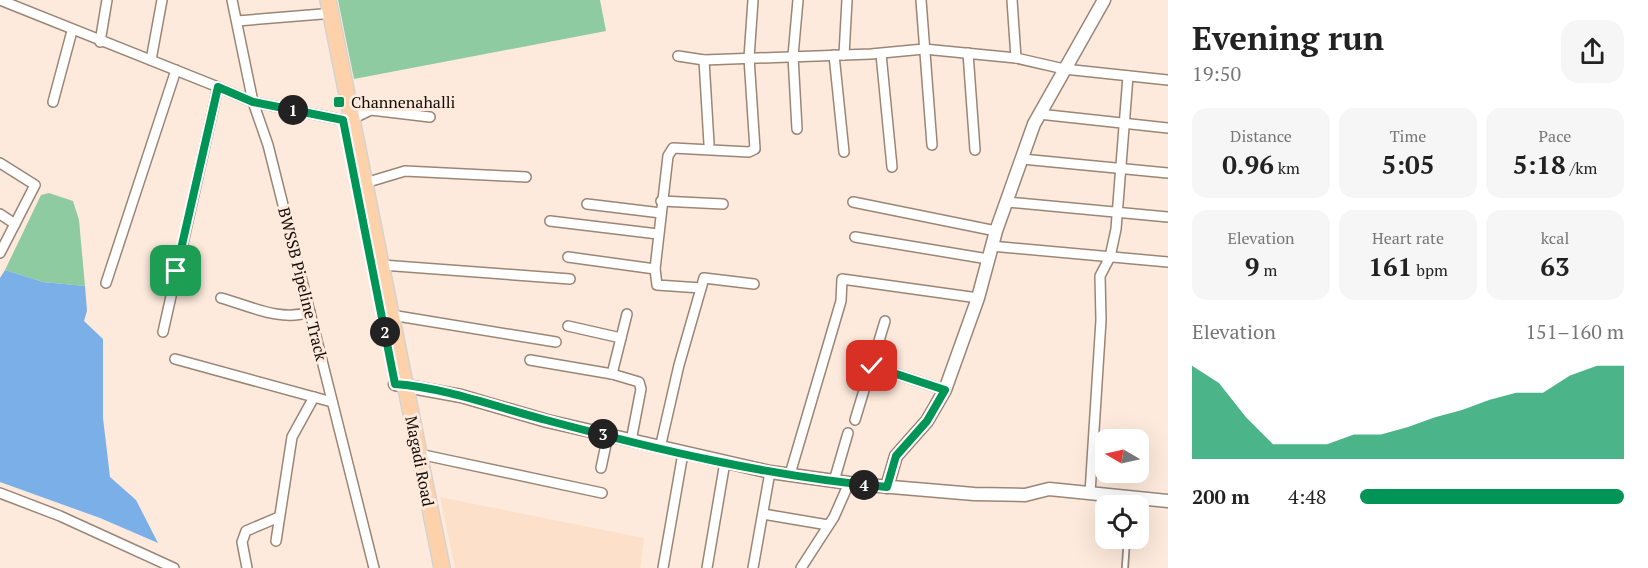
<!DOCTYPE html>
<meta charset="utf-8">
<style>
:root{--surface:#fff;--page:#f6f6f6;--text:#222;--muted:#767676;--accent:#009556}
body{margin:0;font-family:"PT Serif",serif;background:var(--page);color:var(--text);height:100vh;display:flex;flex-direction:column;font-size:22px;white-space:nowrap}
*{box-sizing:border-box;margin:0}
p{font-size:20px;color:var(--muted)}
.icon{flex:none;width:33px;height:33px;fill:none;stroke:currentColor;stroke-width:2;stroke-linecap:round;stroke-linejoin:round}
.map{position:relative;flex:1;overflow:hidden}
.panel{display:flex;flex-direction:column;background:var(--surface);width:480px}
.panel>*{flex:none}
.needle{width:39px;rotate:279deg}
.buttons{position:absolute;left:1095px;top:429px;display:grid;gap:12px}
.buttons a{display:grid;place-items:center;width:54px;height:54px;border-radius:12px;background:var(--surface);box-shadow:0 6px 24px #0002;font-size:30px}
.pin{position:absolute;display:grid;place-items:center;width:51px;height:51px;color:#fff;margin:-26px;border-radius:12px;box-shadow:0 3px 9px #0006}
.km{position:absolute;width:30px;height:30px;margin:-15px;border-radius:50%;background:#222;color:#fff;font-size:16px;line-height:30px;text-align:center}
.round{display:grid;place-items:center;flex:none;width:63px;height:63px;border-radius:18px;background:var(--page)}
.head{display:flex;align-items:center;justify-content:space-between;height:102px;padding:0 24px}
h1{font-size:33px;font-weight:700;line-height:45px}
.figures{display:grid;grid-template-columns:repeat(3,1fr);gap:9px;height:102px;padding:6px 24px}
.figures div{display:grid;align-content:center;border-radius:15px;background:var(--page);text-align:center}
.figures b{font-size:26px;font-weight:700}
.figures small{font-size:16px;font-weight:400}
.figures p{font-size:16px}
.chart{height:168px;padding:12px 24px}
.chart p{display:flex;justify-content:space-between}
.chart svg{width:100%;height:108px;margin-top:6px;fill:var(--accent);opacity:.7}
ul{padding:0 24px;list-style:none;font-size:20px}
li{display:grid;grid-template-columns:96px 72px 1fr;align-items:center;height:45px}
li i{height:15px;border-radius:8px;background:var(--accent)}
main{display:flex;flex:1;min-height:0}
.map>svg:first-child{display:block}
.built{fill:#fde0c9}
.green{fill:#8ecba1}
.water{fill:#7bafe8}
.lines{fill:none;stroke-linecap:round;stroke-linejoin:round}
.service-casing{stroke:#9a8676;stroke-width:8}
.minor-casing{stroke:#9a8676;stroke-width:12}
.tertiary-casing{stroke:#9a8676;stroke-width:15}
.primary-casing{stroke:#d4d3d2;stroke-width:18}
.service{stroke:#fff;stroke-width:4.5}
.minor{stroke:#fff;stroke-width:9}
.tertiary{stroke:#fff;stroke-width:12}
.primary{stroke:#fdd1aa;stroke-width:15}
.route-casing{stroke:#fff;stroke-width:12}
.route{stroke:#009556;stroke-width:8}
.poi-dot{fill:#009556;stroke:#fdeadc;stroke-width:2}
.labels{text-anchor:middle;stroke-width:6;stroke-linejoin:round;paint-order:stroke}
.poi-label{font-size:16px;fill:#110a05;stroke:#fdeadc;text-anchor:start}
.street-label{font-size:16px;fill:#110a05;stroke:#fdeadc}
</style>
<main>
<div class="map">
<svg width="1168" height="568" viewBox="0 0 1168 568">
<rect width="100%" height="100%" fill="#fdeadc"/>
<!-- built -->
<path class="built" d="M 440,497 L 644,538 L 640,568 L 455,568 Z"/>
<!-- green -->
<g class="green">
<path d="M 338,0 L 600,0 L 606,31 L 354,79 Z"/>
<path d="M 49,193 L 73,201 L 79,220 L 85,286 L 43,282 L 5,270 L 41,195 Z"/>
</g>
<!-- water -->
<path class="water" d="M 5,270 L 43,282 L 85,286 L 87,311 L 84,321 L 103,339 L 103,418 L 110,477 L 136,500 L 158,543 L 100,518 L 0,482 L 0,278 Z"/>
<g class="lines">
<defs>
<path id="service" d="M 1125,568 L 1127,538"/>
<g id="minor">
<path d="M 0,0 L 218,87 L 163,332"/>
<path d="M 232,0 L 253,102 L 268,145 L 374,568"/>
<path d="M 921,0 L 932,145"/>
<path d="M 1012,0 L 1016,58"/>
<path d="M 237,21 L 322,14"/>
<path d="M 100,42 L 107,0"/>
<path d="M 968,53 L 975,150"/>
<path d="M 881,54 L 892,167"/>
<path d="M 834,55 L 844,152"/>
<path d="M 844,55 L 847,0"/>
<path d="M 678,56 L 704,60 L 871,54 L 924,49 L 1016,58 L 1064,69 L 1168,80"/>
<path d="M 151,60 L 162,0"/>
<path d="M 704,60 L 709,144"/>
<path d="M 218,87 L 253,102 L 343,120 L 352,119 L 371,110 L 430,117"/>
<path d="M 53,102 L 72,31"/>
<path d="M 1039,114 L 1168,128"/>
<path d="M 797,129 L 793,56 L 798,0"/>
<path d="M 1022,159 L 1168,173"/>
<path d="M 0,163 L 35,185 L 0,253"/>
<path d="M 365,183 L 405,171 L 526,177"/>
<path d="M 661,201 L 723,204"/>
<path d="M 853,202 L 996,231"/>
<path d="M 1007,202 L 1168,217"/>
<path d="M 587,204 L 661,213"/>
<path d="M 0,214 L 15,224"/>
<path d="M 550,221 L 658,234"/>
<path d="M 855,237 L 988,259"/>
<path d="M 991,246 L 1168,262"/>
<path d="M 568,257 L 655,269"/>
<path d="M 382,265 L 570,279"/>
<path d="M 106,283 L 176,70"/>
<path d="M 701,288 L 657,285 L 655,269 L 668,156 L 673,148 L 749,152 L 755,149 L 749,58 L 753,0"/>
<path d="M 221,298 C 250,306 280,322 310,312"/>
<path d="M 627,314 L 612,374 L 639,382 L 641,389 L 631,441"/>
<path d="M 391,315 L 556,342"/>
<path d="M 568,326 L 621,338"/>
<path d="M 175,359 L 332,402"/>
<path d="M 530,360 L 612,374"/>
<path d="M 872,366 L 945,390"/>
<path d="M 855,420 L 885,321"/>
<path d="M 660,448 L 679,365 L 704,278 L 754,284"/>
<path d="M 419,454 L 602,493"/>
<path d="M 601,468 L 608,435"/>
<path d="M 790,474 L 841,301 L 842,279 L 978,298"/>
<path d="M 834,481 L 848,433"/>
<path d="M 0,493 L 60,516 L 174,568"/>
<path d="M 1090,493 L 1101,320 L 1100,276 L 1110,257 L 1116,229 L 1128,76"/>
<path d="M 763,514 L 828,525"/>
<path d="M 276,541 L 292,437 L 314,397"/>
<path d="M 247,568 L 242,542 L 246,531 L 279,517"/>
<path d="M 663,568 L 683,453"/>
<path d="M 707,568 L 725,462"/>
<path d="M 753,568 L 770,472"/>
<path d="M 801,568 L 834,517 L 849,483"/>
</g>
<g id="tertiary">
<path d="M 395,384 L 461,396 L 547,421 L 770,472 L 856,484 L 974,494 L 1025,495 L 1049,489 L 1168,501"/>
<path d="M 887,487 L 896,456 L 927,421 L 945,390 L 978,298 L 996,231 L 1034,124 L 1104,0"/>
</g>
<path id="primary" d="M 328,0 L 442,568"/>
</defs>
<!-- service casing -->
<use href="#service" class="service-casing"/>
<!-- minor casing -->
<use href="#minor" class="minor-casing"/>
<!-- tertiary casing -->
<use href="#tertiary" class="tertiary-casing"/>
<!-- primary casing -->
<use href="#primary" class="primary-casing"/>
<!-- service -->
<use href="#service" class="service"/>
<!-- minor -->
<use href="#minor" class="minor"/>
<!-- tertiary -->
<use href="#tertiary" class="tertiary"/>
<!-- primary -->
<use href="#primary" class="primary"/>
</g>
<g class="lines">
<defs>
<path id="route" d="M 176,271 L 218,87 L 253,102 L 343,120 L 395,384 C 447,388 496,407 546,420 C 658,450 772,477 887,487 L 896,456 L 927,421 L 945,390 L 872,366"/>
</defs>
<!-- route casing -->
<use href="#route" class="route-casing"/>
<!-- route -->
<use href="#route" class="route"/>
</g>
<!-- markers -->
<rect class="poi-dot" x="333" y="96" width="12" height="12" rx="3"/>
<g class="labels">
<!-- poi labels -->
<g class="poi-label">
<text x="351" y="108">Channenahalli</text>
</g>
<!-- street labels -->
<g class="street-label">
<text transform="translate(303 284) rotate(76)" y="6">BWSSB Pipeline Track</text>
<text transform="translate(420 461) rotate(79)" y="6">Magadi Road</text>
</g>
</g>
</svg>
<div class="buttons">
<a><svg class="needle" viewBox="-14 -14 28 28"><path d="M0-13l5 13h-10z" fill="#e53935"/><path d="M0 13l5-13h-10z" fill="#767676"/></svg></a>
<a><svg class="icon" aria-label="locate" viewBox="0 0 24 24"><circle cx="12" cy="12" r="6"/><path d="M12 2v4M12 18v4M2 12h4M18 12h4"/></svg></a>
</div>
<div class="pin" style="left:176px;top:271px;background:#1e9e55"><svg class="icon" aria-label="arrive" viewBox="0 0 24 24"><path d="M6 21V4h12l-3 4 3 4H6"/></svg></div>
<div class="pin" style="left:872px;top:366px;background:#d93025"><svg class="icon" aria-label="check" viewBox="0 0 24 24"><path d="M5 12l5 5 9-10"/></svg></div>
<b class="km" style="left:293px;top:110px">1</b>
<b class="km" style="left:385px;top:332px">2</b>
<b class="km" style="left:603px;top:434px">3</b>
<b class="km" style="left:864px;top:485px">4</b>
</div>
<section class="panel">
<div class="head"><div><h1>Evening run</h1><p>19:50</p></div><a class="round"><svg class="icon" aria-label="share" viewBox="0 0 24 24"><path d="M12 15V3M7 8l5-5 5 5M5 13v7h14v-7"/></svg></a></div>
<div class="figures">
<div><p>Distance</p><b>0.96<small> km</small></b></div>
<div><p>Time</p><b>5:05</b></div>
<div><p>Pace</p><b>5:18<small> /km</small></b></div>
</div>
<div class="figures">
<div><p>Elevation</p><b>9<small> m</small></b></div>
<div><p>Heart rate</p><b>161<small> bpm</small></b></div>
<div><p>kcal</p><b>63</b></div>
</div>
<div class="chart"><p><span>Elevation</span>151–160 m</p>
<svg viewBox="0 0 160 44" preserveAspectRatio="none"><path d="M0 44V6L10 13L20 27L30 38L40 38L50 38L60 34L70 34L80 31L90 27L100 24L110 20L120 17L130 17L140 10L150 6L160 6V44z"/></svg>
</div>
<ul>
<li><b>200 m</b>4:48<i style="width:100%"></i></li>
</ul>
</section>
</main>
